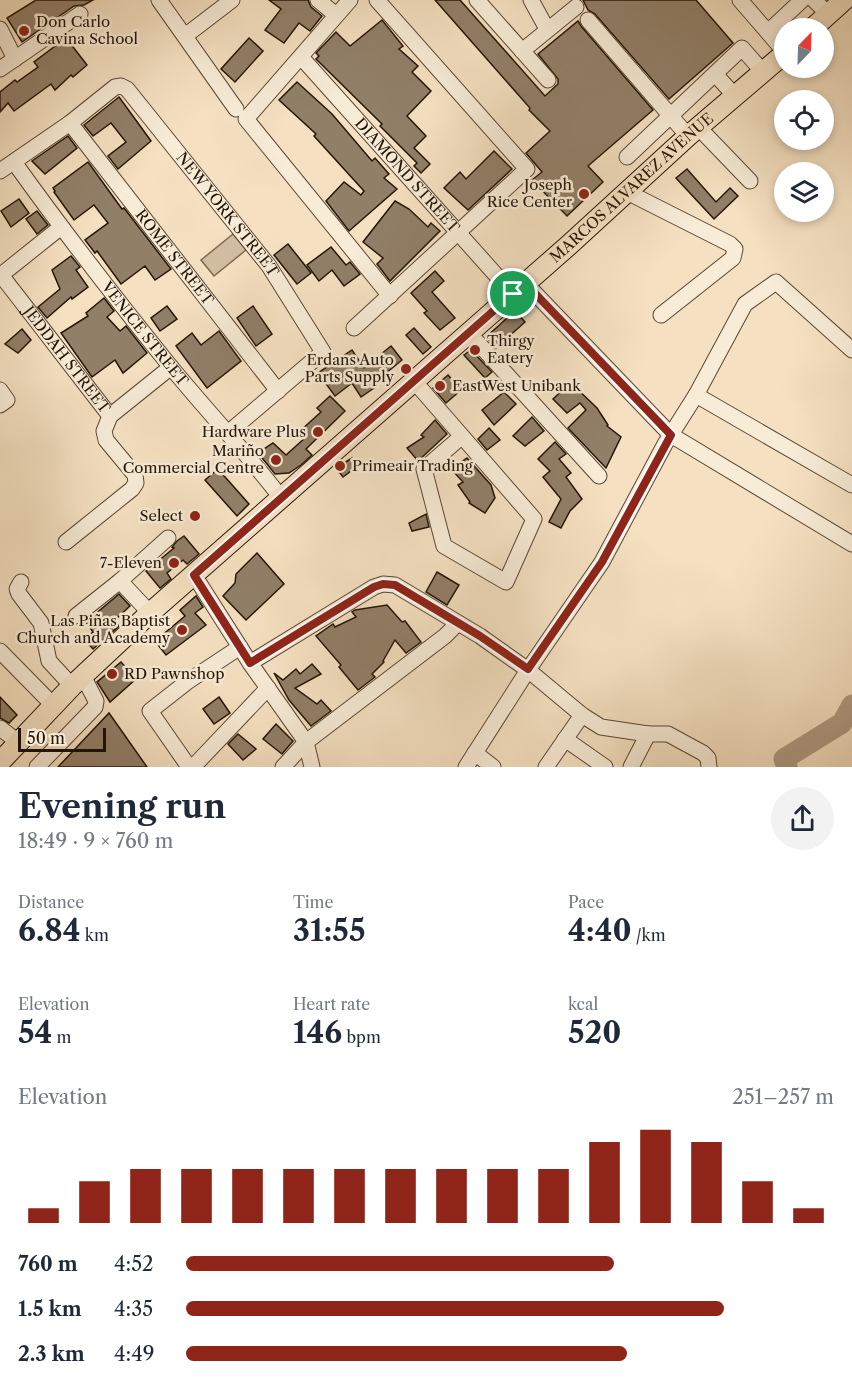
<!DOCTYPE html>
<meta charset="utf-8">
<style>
:root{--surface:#fff;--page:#f2f2f3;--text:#1f2937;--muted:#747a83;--accent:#8f2418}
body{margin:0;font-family:"Libre Caslon Text",serif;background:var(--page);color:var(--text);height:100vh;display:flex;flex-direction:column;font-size:22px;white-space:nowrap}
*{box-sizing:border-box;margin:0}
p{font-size:20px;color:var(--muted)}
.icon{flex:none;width:33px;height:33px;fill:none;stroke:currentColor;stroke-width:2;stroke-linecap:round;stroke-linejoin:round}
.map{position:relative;height:767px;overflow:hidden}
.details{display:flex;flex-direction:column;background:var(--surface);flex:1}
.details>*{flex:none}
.needle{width:39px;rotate:23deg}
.buttons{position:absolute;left:774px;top:18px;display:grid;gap:12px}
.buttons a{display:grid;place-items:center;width:60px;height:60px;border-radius:50%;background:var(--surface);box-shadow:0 3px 9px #0003;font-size:30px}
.scale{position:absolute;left:18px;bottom:15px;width:88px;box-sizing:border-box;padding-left:6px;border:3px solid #251506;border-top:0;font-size:16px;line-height:21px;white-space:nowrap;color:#251506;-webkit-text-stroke:4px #f8ecd7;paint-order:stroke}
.pin{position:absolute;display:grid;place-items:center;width:51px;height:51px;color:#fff;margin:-26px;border:3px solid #fff;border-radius:50%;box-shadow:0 2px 6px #0007}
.round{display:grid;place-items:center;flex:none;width:63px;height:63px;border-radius:32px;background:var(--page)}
.summary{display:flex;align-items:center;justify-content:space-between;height:102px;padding:0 18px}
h1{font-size:33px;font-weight:700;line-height:45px}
.stats{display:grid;grid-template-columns:repeat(3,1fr);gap:9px;height:102px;padding:6px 18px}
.stats div{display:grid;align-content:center}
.stats b{font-size:30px;font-weight:700}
.stats small{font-size:16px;font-weight:400}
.stats p{font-size:16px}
.chart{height:168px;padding:12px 18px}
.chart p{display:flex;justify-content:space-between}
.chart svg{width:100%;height:108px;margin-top:6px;stroke:var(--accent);stroke-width:6}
ul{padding:0 18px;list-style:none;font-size:20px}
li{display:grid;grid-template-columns:96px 72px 1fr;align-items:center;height:45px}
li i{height:15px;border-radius:8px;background:var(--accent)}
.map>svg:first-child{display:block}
.green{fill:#d2bea2;stroke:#7c6a54;stroke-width:1.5}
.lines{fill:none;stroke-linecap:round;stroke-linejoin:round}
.river{stroke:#ae9c82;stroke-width:21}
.building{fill:#917f68;stroke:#251506;stroke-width:1.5}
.minor-casing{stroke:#594835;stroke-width:17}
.major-casing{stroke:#251506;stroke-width:22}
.minor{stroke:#f8ecd7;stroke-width:15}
.major{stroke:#f5e1c2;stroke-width:20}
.route-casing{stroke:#fff;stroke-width:12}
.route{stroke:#8f2418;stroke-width:8}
.poi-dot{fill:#8f2418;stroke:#f8ecd7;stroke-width:2}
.labels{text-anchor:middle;stroke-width:5;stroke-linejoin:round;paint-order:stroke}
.poi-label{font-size:15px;fill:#251506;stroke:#f8ecd7;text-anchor:end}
.street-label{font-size:15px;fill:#251506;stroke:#f8ecd7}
</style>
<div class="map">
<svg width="852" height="767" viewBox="0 0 852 767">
<rect width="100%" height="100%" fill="#f5e1c2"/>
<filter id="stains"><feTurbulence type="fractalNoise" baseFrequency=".00333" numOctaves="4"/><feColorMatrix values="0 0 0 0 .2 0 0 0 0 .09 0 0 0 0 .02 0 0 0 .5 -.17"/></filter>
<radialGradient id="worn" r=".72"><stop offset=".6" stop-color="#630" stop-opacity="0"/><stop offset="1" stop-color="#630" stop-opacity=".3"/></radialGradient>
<!-- green -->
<path class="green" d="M 233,234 L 246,250 L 214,276 L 201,260 Z"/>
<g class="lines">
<!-- river -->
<path class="river" d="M 787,767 L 784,759 L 842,723 L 852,705"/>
</g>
<!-- building -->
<g class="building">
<path d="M 36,0 L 93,0 L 84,5 L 74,6 L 22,42 L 7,18 Z"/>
<path d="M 269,0 L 308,0 L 311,7 L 322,16 L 310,31 L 299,23 L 284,43 L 265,30 L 281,9 Z"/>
<path d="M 435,0 L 460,0 L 545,96 L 558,84 L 558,79 L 538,54 L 578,21 L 581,26 L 653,110 L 588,166 L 603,182 L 567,216 L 532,180 L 542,172 L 526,153 L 550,131 L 529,110 L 530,108 Z"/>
<path d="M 583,0 L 696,0 L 733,43 L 669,99 L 595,14 L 588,10 Z"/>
<path d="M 382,20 L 403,46 L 399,49 L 418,66 L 412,72 L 431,91 L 407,116 L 426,136 L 414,148 L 430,164 L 421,173 L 414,166 L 417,163 L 380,126 L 382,124 L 316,59 L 319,56 L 316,53 L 336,32 L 350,46 Z"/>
<path d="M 66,38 L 87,65 L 73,77 L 71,75 L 55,90 L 51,84 L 14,111 L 8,103 L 0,112 L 0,92 L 15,80 L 17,82 L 38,67 L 34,62 Z"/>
<path d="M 249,38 L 263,51 L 235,82 L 221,69 Z"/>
<path d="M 297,82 L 332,114 L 372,161 L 375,158 L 389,174 L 384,178 L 397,189 L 349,231 L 326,201 L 344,182 L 361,195 L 364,191 L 314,136 L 316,134 L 279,100 Z"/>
<path d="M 119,97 L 151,141 L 118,169 L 108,156 L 126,142 L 111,123 L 93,136 L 84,125 Z"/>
<path d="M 68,136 L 77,148 L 45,174 L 32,161 Z"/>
<path d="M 494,151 L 512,169 L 468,210 L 444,188 L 460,172 L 466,179 Z"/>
<path d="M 88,162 L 122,209 L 124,208 L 171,269 L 155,280 L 145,266 L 121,284 L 97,251 L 95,253 L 85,240 L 108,223 L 94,205 L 74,220 L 54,192 L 55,191 L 53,188 Z"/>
<path d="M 687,169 L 716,202 L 730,188 L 738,196 L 714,219 L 676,178 Z"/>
<path d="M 19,199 L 29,213 L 11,227 L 1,211 Z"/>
<path d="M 395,201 L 409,209 L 428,227 L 431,223 L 440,231 L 390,281 L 377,264 L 383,258 L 363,242 Z"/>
<path d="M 37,211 L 48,225 L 37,234 L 26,219 Z"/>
<path d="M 288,244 L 311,273 L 297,284 L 274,255 Z"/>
<path d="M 331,247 L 346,265 L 350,262 L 360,274 L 344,286 L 332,270 L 319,281 L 307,265 Z"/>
<path d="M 71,256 L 80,267 L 76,270 L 88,287 L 72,299 L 71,297 L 47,318 L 38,307 L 60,289 L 52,270 Z"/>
<path d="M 435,271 L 444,281 L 432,292 L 455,318 L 440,330 L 424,313 L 427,311 L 411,293 Z"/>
<path d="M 104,298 L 114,311 L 107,317 L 120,331 L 126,326 L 147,353 L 123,373 L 115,360 L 92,377 L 61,333 L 88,316 L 86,313 Z"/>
<path d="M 167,306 L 177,319 L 160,331 L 151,318 Z"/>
<path d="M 253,306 L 272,334 L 256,346 L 237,318 Z"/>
<path d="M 515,311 L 525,322 L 496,348 L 486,337 Z"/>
<path d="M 414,328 L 431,347 L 423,354 L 406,335 Z"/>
<path d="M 22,329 L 31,340 L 18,353 L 5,344 Z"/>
<path d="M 219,331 L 241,361 L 207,388 L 176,346 L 192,333 L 201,345 Z"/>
<path d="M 391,346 L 402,360 L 374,383 L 377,386 L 361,397 L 352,383 L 335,396 L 318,373 L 352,350 L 364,368 Z"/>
<path d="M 471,350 L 492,372 L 485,378 L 464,355 Z"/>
<path d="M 448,375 L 461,390 L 446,403 L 433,388 Z"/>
<path d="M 569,384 L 571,387 L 573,385 L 597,408 L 608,425 L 607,426 L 621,437 L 606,468 L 568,428 L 586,410 L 580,403 L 567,413 L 553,399 Z"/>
<path d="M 504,392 L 516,404 L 494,425 L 482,410 Z"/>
<path d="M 330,396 L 345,411 L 306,449 L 312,455 L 301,465 L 289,473 L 275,474 L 258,453 L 273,443 L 286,455 L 306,437 L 300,431 L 321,412 L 317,408 Z"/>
<path d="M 532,417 L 544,431 L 525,446 L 513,436 Z"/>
<path d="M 435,420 L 447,434 L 418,461 L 407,448 L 424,437 L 421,435 Z"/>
<path d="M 489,428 L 500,440 L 487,450 L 478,439 Z"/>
<path d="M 555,442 L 566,454 L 559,459 L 571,473 L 566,477 L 582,499 L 570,511 L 561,528 L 549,522 L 561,499 L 543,477 L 550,471 L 538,459 Z"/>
<path d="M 352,458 L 355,468 L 343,477 L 336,468 Z"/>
<path d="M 467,458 L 491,485 L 495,498 L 485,513 L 469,503 L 470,502 L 458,485 L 463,482 L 451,469 Z"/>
<path d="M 218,469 L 249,504 L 237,516 L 205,480 Z"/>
<path d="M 426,514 L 429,527 L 412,531 L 409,523 Z"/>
<path d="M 184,536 L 199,554 L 187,564 L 183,560 L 167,573 L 171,579 L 160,588 L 146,571 L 174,548 L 172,547 L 177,541 Z"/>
<path d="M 257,553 L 284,584 L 246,620 L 223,596 L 235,583 L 236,574 Z"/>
<path d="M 437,572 L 459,585 L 447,605 L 426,592 Z"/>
<path d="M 119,594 L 130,606 L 114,621 L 119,626 L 93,649 L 84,639 L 93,632 L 86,622 Z"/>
<path d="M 196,596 L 203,607 L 195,613 L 206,625 L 166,655 L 155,641 L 185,616 L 180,610 Z"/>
<path d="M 387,605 L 402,622 L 405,621 L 421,642 L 406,653 L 395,640 L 383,661 L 384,662 L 372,674 L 375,677 L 358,690 L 339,667 L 341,665 L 316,636 L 333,624 L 335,627 L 356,617 L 352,612 L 355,610 Z"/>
<path d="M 121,662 L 136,679 L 110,702 L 97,682 Z"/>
<path d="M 312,664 L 321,674 L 295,688 L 317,704 L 321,700 L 331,711 L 311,726 L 289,700 L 274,673 L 283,680 L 296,669 L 300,674 Z"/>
<path d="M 0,697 L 17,715 L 9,723 L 0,718 Z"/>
<path d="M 219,697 L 230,713 L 214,724 L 203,709 Z"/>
<path d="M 109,713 L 147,767 L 58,767 Z"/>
<path d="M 276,724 L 293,741 L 282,754 L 263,739 Z"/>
<path d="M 238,734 L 256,749 L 243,760 L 228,744 Z"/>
</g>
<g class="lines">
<defs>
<g id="minor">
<path d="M 159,0 L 236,109"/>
<path d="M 318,0 L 336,15"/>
<path d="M 350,0 L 246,119 L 390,296"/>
<path d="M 477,0 L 548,80"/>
<path d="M 531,0 L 547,29"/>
<path d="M 740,0 L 784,51"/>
<path d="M 814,0 L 828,14"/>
<path d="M 588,20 L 688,136"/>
<path d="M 0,29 L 15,59"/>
<path d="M 768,32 L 802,0"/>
<path d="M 185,36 L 232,0"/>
<path d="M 522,51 L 576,7"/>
<path id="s1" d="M 301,57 L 513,294"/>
<path d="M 0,69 L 80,14"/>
<path d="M 715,74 L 735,96"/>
<path id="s2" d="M 70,123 L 278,391"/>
<path d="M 698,127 L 750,181"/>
<path d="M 627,157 L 742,48 L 763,72"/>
<path id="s3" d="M 14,162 C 64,232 116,299 170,366 C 207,411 247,453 282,499"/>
<path id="s4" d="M 0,171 L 70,123 L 115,87 L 121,86 L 127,89 L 269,266 L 323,352 L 228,433"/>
<path d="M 627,192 L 730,244 L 735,249 L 733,258 L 661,315"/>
<path id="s5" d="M 61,227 L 1,275 L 110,416 L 171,367"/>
<path d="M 525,283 L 671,435 L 852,544"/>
<path d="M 354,328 L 527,169 L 377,0"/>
<path d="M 469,333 L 599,476"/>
<path d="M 414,381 L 534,519 L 506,582 L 444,546 L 424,469 L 461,437"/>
<path d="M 0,390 L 7,400 L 0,405"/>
<path d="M 696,395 L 852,485"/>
<path d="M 66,542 L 132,489 L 136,483 L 135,475 L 106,440 L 104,431 L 110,416"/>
<path d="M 194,575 L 250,663 L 306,742 L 312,767"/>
<path d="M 120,581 L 150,613"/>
<path d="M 21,582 L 17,589 L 19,594 L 41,623 L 49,661 L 72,686"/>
<path d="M 76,616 L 120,581 L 168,538"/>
<path d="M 0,651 L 53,705"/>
<path d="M 250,663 L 374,587 L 383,584 L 395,585 L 480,636 L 528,670 L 582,715 L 601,727 L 648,734 L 668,734 L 703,753 L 708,758 L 709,767"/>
<path d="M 0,728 L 18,742"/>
<path d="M 565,739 L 605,767"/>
<path d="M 475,753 L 493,767"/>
<path d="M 37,767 L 95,707 L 96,701 L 83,676"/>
<path d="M 189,767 L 150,711 L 187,682 L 240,647"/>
<path d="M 193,767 L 268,688"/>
<path d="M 283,767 L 306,742 L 445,636 L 458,623"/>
<path d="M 466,767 L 528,670 L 602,562 L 665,444 L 696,395 L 745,304 L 776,282 L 852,350"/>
<path d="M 546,767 L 582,715"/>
<path d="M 631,767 L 648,734"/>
</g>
<g id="major">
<path d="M 813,28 L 844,0"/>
<path id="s6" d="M 0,762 L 72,686 L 150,613 L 569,245 L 688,136 L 784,54"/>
</g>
</defs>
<!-- minor casing -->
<use href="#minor" class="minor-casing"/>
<!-- major casing -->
<use href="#major" class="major-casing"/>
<!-- minor -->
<use href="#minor" class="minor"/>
<!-- major -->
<use href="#major" class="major"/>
</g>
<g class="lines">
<defs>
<path id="route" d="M 525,283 L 671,435 L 602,562 L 528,669 L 480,636 L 395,585 L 383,584 L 374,587 L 250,663 L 194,575 Z"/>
</defs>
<!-- route casing -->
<use href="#route" class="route-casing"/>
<!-- route -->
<use href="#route" class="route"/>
</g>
<!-- markers -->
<g class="poi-dot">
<circle cx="24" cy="31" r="6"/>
<circle cx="584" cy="194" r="6"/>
<circle cx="475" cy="350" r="6"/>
<circle cx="406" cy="369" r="6"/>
<circle cx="440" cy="386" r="6"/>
<circle cx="318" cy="432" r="6"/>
<circle cx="276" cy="460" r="6"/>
<circle cx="340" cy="466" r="6"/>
<circle cx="195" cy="516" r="6"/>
<circle cx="174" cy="563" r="6"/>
<circle cx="182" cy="630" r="6"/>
<circle cx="112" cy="674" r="6"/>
</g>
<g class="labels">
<!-- poi labels -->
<g class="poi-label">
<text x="36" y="27" text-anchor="start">Don Carlo<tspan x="36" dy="17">Cavina School</tspan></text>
<text x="572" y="190">Joseph<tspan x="572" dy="17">Rice Center</tspan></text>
<text x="487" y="346" text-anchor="start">Thirgy<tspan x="487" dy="17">Eatery</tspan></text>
<text x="394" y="365">Erdans Auto<tspan x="394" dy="17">Parts Supply</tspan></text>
<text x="452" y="391" text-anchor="start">EastWest Unibank</text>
<text x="306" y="437">Hardware Plus</text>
<text x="264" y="456">Mariño<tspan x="264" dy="17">Commercial Centre</tspan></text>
<text x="352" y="471" text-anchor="start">Primeair Trading</text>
<text x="183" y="521">Select</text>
<text x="162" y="568">7-Eleven</text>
<text x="170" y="626">Las Piñas Baptist<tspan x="170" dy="17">Church and Academy</tspan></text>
<text x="124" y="679" text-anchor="start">RD Pawnshop</text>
</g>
<!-- street labels -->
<g class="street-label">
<text dy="5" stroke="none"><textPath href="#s1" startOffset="159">DIAMOND STREET</textPath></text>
<text dy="5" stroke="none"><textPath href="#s6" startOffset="854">MARCOS ALVAREZ AVENUE</textPath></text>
<text dy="5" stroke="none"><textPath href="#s4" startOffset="316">NEW YORK STREET</textPath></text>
<text dy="5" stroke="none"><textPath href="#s2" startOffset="170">ROME STREET</textPath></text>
<text dy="5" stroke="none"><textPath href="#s3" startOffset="216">VENICE STREET</textPath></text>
<text dy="5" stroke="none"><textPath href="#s5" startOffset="184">JEDDAH STREET</textPath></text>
</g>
</g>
<rect width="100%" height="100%" filter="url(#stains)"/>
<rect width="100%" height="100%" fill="url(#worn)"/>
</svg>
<div class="buttons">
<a><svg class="needle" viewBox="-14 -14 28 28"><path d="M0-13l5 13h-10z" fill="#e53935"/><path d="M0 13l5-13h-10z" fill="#747a83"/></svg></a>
<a><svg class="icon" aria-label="locate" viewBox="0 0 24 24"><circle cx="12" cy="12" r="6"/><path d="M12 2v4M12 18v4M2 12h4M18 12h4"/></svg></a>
<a><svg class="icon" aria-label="layers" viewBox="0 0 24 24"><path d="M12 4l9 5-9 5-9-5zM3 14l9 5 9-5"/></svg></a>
</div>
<div class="scale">50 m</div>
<div class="pin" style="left:513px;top:294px;background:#1e9e55"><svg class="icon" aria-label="arrive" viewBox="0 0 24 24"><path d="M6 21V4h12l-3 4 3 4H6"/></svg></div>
</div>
<section class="details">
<div class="summary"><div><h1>Evening run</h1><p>18:49 · 9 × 760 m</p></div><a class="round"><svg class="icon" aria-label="share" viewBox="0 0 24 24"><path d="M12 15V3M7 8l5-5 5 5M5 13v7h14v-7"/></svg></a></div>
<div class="stats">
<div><p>Distance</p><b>6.84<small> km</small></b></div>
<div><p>Time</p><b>31:55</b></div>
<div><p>Pace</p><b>4:40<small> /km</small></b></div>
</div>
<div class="stats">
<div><p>Elevation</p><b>54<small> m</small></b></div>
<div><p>Heart rate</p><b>146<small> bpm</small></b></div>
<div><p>kcal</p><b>520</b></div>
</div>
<div class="chart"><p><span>Elevation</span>251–257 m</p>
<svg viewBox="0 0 160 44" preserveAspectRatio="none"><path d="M5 44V38M15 44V27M25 44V22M35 44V22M45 44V22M55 44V22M65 44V22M75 44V22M85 44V22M95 44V22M105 44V22M115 44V11M125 44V6M135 44V11M145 44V27M155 44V38"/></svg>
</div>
<ul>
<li><b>760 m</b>4:52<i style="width:66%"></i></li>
<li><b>1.5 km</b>4:35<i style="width:83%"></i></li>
<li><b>2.3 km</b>4:49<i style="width:68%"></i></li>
</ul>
</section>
